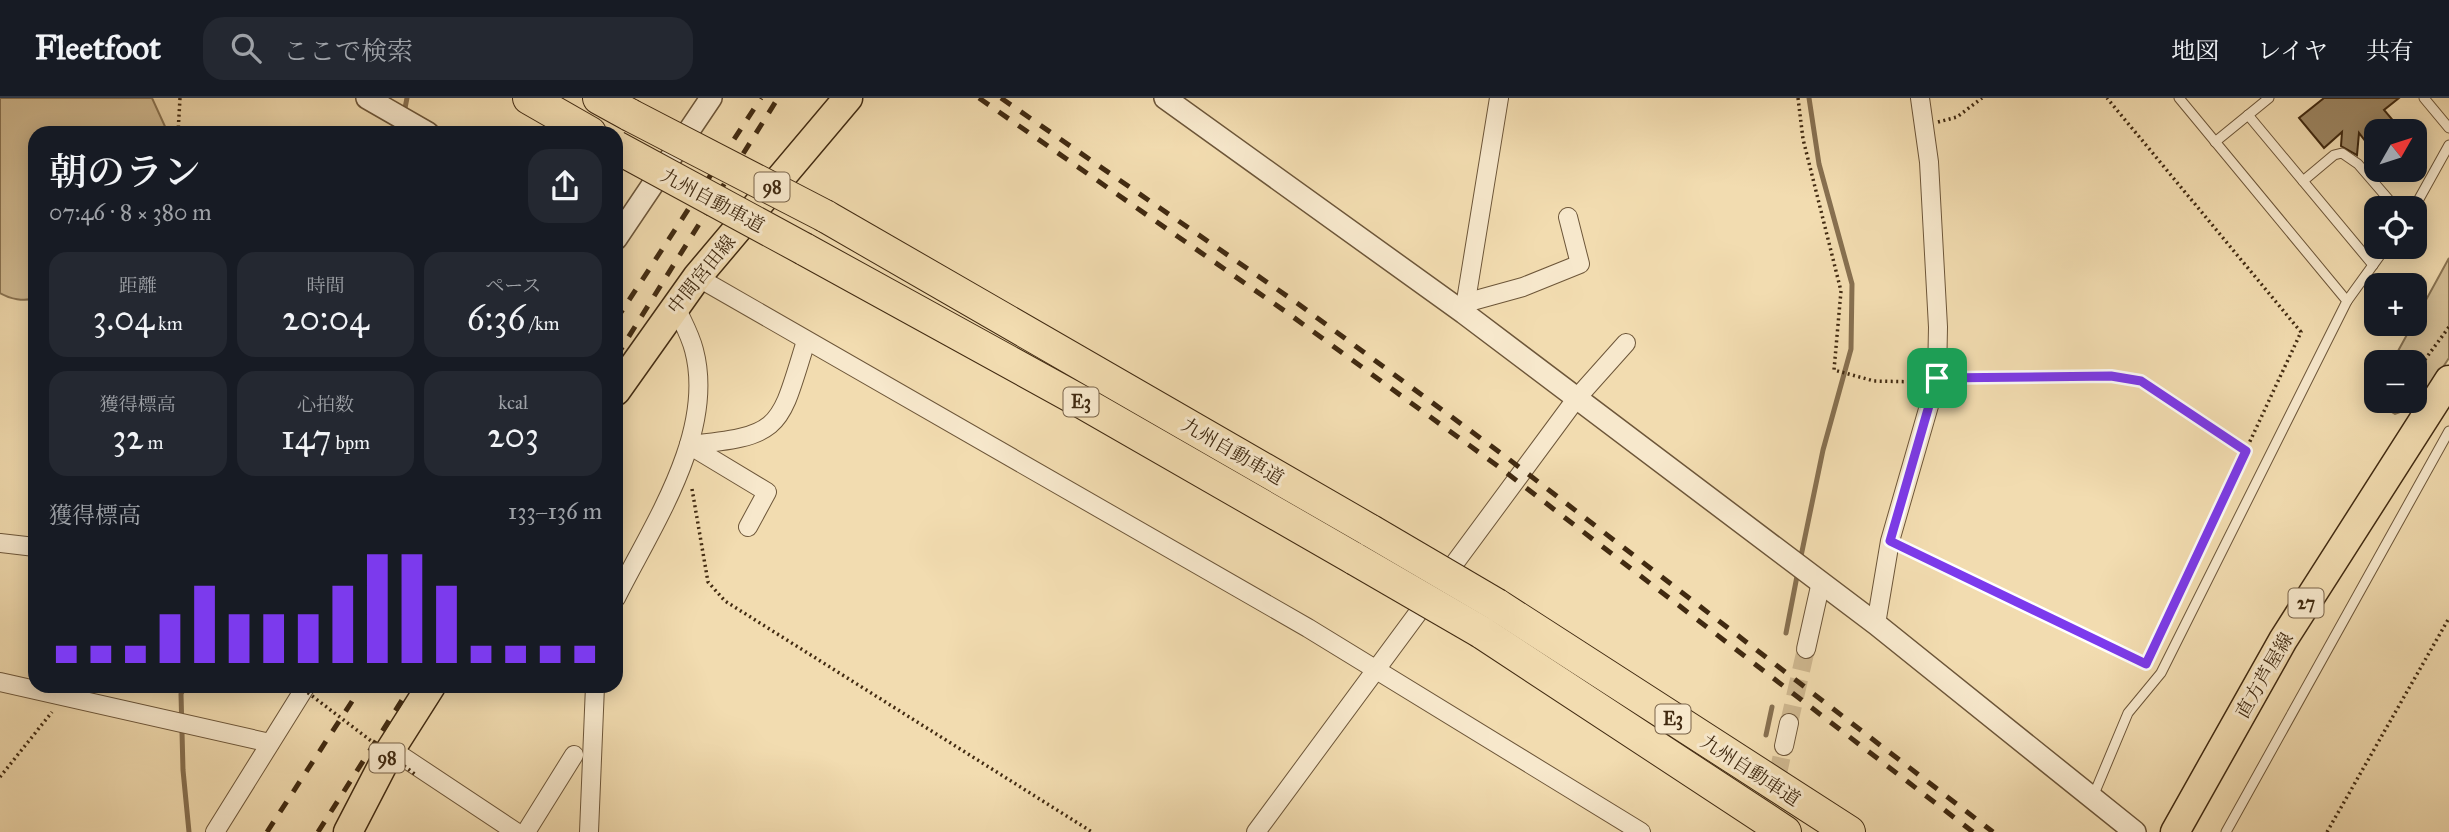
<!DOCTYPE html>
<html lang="ja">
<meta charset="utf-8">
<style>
:root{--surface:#171b24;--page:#242831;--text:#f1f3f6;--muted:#9ea1a6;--line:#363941;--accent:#7c3aed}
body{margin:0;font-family:"IM FELL Great Primer","Noto Serif JP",serif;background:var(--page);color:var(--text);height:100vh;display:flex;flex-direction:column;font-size:26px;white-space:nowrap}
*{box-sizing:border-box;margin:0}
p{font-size:23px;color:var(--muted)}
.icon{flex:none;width:38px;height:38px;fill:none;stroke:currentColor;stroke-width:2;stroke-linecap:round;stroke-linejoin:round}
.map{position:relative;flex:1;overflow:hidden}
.details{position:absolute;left:28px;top:28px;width:595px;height:567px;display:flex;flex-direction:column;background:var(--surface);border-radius:21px;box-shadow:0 4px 18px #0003}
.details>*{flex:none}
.needle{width:46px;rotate:51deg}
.tools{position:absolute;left:2364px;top:21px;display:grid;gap:14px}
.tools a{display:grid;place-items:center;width:63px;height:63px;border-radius:14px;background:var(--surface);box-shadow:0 4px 18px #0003;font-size:35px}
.pin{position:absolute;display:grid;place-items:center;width:60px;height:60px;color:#fff;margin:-30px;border-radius:14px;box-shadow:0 4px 10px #0006}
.round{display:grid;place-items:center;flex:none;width:74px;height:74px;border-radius:21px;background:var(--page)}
.summary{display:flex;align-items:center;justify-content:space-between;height:119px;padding:0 21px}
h1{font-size:38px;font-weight:600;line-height:52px}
.stats{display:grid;grid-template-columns:repeat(3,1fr);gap:10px;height:119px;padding:7px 21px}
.stats div{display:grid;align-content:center;border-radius:18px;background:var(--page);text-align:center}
.stats b{font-size:35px;font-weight:600}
.stats small{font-size:19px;font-weight:400}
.stats p{font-size:19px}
.chart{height:196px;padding:14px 21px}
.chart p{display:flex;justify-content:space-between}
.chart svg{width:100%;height:126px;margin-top:7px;stroke:var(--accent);stroke-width:6}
header{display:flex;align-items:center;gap:42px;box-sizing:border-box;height:98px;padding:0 35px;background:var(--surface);border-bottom:2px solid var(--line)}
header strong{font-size:33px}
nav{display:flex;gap:38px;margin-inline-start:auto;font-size:24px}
.search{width:490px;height:63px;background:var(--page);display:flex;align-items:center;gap:18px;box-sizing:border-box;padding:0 24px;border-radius:21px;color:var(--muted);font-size:26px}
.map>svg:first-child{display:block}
.green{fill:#d4be95;stroke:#8a7453;stroke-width:2}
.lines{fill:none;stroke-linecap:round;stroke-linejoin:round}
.stream{stroke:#877050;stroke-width:5}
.building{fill:#9d8764;stroke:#412a11;stroke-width:2}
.minor-tunnel{stroke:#cfb890;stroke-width:18;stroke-dasharray:18 9;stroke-linecap:butt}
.service-casing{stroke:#6d5639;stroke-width:11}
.minor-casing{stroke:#6d5639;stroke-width:20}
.tertiary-casing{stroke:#6d5639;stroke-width:24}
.primary-casing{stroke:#412a11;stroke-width:31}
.motorway-casing{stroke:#412a11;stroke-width:34}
.path{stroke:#412a11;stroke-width:3.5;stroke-dasharray:2 3.5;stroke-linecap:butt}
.service{stroke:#f7e8cc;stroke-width:9}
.minor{stroke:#f7e8cc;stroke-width:18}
.tertiary{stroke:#f7e8cc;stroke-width:21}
.primary{stroke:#f2dcb0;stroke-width:28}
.motorway{stroke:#f2dcb0;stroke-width:32}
.rail{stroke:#412a11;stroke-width:5;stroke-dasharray:12 12;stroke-linecap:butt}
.motorway-bridge-casing{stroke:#412a11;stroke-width:34;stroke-linecap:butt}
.path-bridge{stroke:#412a11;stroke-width:3.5;stroke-dasharray:2 3.5;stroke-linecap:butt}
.motorway-bridge{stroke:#f2dcb0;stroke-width:32}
.route-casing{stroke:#fff;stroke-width:14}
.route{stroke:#7c3aed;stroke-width:9}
.labels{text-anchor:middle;stroke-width:6;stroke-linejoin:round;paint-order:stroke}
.shield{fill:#f7e8cc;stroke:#786349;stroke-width:2}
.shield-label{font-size:18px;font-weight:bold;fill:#412a11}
.street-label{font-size:19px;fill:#412a11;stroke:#f7e8cc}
</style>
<header>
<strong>Fleetfoot</strong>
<div class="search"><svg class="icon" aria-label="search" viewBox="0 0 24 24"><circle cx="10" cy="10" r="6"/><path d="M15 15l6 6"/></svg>ここで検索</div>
<nav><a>地図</a><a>レイヤ</a><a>共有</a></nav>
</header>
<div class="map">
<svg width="2449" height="734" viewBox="0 0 2449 734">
<rect width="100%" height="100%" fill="#f2dcb0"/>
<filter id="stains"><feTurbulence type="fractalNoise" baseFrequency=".00286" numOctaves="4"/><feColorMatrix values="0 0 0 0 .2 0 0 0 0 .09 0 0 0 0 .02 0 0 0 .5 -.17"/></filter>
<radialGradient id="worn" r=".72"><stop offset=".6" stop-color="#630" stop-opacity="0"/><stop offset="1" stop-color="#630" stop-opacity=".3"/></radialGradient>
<!-- green -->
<g class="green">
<path d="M 0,0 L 152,0 L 168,35 L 35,35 L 35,200 C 24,204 10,201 0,195 Z"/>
<path d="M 2449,160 L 2449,260 L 2417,308 L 2395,316 L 2371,302 L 2376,293 L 2376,303 L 2415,303 L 2415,264 L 2392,264 Z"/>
</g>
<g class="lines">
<!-- stream -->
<g class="stream">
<path d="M 404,15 L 407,0"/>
<path d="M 1800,463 L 1823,352 L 1851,251 L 1852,186 L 1819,66 L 1809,0"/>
<path d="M 1786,535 L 1798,473"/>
<path d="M 185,588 L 181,596 L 183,672 L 189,734"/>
<path d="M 1766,637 L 1772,609"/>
</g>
</g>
<!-- building -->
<path class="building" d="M 2324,0 L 2399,0 L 2384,12 L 2402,33 L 2376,33 L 2376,57 L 2359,35 L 2357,57 L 2341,48 L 2342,34 L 2324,50 L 2299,20 Z"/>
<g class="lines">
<!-- minor-tunnel -->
<g class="minor-tunnel">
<path d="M 1789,625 L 1806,551"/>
<path d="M 1766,730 L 1784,648"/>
</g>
<defs>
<g id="service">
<path d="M 2424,0 L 2449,30"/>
<path d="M 2248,17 L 2373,167"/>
<path d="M 2215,44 L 2269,0"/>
<path d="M 2303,83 L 2334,57 L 2342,55 L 2358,66 L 2396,110"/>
<path d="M 2414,110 L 2449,47"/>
<path d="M 2347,203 L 2386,149"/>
<path d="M 2092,701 L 2128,615 L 2161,575 L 2347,203 L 2179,0"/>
<path d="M 2226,734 L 2449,333"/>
</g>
<g id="minor">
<path d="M 697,179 L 1308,530 L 1641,734"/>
<path d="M 1465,205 L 1523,189 L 1580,166 L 1568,119"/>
<path d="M 1464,215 L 1499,0"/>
<path d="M 689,347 C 783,338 779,330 806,243"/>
<path d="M 689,347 L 767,394 L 748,429"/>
<path d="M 0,445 L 35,449"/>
<path d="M 616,500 C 652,428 716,335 694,252 C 690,236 681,221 675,207"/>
<path d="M 1876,526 L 1890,443 L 1937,280 L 1938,229 L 1929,64 L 1920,0"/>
<path d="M 1806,551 L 1821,484"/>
<path d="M 0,584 L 270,645"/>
<path d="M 1784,648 L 1789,625"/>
<path d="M 391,651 L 516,734"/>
<path d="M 215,734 L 306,588"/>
<path d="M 526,734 L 574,657"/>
<path d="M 589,734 L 595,588"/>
<path d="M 1256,734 L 1576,301 L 1626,245"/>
</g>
<g id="tertiary">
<path d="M 367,0 L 428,35"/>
<path d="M 1165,0 L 1464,215 L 1876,526 L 2135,734"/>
<path d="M 616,141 L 711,0"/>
</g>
<g id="primary">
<path d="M 616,293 L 697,179 L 848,0"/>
<path d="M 348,734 L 391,651 L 431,588"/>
<path d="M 2175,734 L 2283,542 L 2449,282"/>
</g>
<g id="motorway">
<path d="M 529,0 L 590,35"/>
<path d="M 599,0 L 630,17"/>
<path d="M 825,118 L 1371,433"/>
<path d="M 804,151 L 1080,303 L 1355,461"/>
<path d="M 1497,507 L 1849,734"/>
<path d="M 1481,534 L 1785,734"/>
</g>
</defs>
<!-- service casing -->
<use href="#service" class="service-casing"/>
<!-- minor casing -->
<use href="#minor" class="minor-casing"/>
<!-- tertiary casing -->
<use href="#tertiary" class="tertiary-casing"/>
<!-- primary casing -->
<use href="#primary" class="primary-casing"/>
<!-- motorway casing -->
<use href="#motorway" class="motorway-casing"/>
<!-- path -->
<g class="path">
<path d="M 1798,0 L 1803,41 L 1841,193 L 1834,272 L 1874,283 L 1919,284"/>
<path d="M 1938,24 L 1957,19 L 1982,0"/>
<path d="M 178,35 L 180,0"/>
<path d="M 2415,275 L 2449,229"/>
<path d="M 1954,280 L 2111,278 L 2141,283 L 2246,353"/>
<path d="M 692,391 L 708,484 L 725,503 L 1092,734"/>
<path d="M 1906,451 L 2146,566 L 2301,234 L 2107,0"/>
<path d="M 0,679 L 52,614"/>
<path d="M 2327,734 L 2449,520"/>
</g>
<!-- service -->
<use href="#service" class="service"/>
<!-- minor -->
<use href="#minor" class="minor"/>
<!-- tertiary -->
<use href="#tertiary" class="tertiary"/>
<!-- primary -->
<use href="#primary" class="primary"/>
<!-- motorway -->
<use href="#motorway" class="motorway"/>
<!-- rail -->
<g class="rail">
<path d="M 979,0 L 1289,216 L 1499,369 L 1973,734"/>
<path d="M 1001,0 L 1297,205 L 1506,359 L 1993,734"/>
<path d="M 616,222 L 761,0"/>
<path d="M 616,259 L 778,0"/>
<path d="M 267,734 L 362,588"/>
<path d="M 318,734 L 411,588"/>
</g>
<defs>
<g id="motorway-bridge">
<path d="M 630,17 L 825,118"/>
<path d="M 616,49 L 804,151"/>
<path d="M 1371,433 L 1497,507"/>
<path d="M 1355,461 L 1481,534"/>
</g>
</defs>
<!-- motorway-bridge casing -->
<use href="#motorway-bridge" class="motorway-bridge-casing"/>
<!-- path-bridge -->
<path class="path-bridge" d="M 299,588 L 416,677"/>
<!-- motorway-bridge -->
<use href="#motorway-bridge" class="motorway-bridge"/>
</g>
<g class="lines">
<defs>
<path id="route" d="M 2111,278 L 2141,283 L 2246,353 L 2146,566 L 1890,443 L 1937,280 Z"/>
</defs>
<!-- route casing -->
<use href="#route" class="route-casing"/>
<!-- route -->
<use href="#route" class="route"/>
</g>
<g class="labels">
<!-- shield labels -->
<g class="shield">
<rect x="754.5" y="74.5" width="35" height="29" rx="5"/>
<rect x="1063.5" y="289.5" width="35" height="29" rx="5"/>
<rect x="2288.5" y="490.5" width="35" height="29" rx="5"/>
<rect x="1655.5" y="606.5" width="35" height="29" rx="5"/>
<rect x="369.5" y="645.5" width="35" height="29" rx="5"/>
</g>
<g class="shield-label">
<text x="772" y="95">98</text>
<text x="1081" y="310">E3</text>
<text x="2306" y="511">27</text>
<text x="1673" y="627">E3</text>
<text x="387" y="666">98</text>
</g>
<!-- street labels -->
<g class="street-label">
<text transform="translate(713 102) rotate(28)" y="7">九州自動車道</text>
<text transform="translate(701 176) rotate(-51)" y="7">中間宮田線</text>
<text transform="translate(1233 353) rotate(30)" y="7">九州自動車道</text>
<text transform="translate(2264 577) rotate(-60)" y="7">直方芦屋線</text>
<text transform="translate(1751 672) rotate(33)" y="7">九州自動車道</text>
</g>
</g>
<rect width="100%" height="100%" filter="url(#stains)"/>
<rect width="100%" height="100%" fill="url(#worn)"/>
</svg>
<div class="tools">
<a><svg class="needle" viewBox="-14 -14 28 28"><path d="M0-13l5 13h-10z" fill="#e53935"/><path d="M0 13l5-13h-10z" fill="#9ea1a6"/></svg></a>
<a><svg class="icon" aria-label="locate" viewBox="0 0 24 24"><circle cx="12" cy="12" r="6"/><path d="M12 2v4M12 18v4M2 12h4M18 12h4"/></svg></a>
<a>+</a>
<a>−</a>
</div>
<div class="pin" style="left:1937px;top:280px;background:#1e9e55"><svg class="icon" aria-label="arrive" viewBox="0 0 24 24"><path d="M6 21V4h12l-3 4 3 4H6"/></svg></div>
<section class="details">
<div class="summary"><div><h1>朝のラン</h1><p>07:46 · 8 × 380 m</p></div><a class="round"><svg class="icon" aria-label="share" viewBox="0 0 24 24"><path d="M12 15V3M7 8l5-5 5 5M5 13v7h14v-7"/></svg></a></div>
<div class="stats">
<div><p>距離</p><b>3.04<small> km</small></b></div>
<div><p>時間</p><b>20:04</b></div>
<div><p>ペース</p><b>6:36<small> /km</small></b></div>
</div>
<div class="stats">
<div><p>獲得標高</p><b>32<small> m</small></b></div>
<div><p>心拍数</p><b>147<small> bpm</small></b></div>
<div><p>kcal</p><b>203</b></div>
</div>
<div class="chart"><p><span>獲得標高</span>133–136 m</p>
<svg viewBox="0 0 160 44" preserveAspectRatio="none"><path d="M5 44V38M15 44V38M25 44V38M35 44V27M45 44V17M55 44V27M65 44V27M75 44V27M85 44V17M95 44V6M105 44V6M115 44V17M125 44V38M135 44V38M145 44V38M155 44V38"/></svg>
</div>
</section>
</div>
